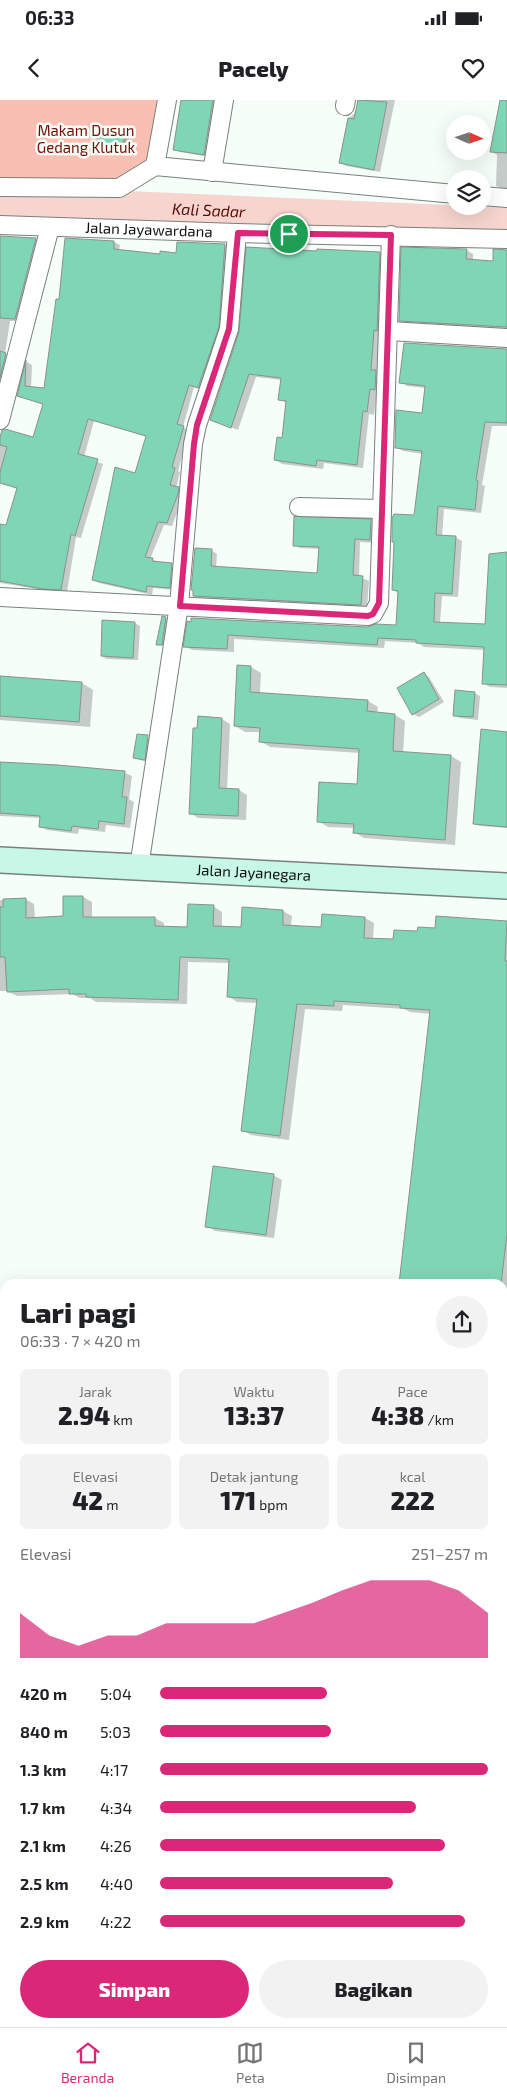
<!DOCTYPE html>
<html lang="id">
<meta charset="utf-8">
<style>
:root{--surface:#fff;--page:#f2f2f2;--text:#202124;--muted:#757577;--line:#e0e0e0;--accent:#db2777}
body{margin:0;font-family:"Exo 2",sans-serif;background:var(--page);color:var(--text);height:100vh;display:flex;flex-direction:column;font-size:19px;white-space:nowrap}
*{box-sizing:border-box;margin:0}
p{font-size:16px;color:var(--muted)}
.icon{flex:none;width:28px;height:28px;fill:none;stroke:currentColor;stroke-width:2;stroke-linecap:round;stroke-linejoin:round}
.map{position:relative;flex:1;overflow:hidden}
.panel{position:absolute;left:0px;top:1179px;width:508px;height:749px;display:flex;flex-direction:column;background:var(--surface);border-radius:15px 15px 0 0;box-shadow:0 5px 20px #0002}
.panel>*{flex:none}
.needle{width:32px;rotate:93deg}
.controls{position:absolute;left:446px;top:15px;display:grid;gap:10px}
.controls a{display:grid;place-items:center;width:45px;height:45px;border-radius:50%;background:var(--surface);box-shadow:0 5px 20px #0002;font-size:25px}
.pin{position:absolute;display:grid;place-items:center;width:42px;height:42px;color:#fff;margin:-21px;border:2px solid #fff;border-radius:50%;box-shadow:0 1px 5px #0007}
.round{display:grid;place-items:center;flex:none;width:52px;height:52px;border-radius:26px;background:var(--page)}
.overview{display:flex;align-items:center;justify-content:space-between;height:85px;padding:0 20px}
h1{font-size:28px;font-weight:800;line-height:38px}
.figures{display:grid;grid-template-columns:repeat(3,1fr);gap:8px;height:85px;padding:5px 20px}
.figures div{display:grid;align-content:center;border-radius:8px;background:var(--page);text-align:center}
.figures b{font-size:25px;font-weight:800}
.figures small{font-size:14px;font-weight:400}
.figures p{font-size:14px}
.chart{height:140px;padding:10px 20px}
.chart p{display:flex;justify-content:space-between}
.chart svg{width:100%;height:90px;margin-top:5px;fill:var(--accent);opacity:.7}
.action{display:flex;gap:10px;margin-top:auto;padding:10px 20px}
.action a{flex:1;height:58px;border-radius:30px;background:var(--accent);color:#fff;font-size:20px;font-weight:800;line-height:58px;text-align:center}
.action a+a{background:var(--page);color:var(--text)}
ul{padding:0 20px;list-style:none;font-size:16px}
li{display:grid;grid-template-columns:80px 60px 1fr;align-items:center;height:38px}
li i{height:12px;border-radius:6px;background:var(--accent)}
.status{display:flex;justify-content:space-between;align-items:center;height:35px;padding:0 25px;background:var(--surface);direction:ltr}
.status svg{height:14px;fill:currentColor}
header{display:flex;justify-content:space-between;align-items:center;height:65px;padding:0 20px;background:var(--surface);font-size:22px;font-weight:800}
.menu{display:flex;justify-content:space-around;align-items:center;height:70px;border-top:1px solid var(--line);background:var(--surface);font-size:14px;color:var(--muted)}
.menu a{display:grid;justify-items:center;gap:2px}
.menu .active{color:var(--accent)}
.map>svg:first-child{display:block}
.green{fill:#fabfb3}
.shadow{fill:#0003}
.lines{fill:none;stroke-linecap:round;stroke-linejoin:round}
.stream{stroke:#b19a95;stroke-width:5}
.river{stroke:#f7d5ce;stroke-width:31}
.building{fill:#7fd6b4;stroke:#8a918e}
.minor-casing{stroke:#79807d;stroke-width:20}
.secondary-casing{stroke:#79807d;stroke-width:28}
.minor{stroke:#fff;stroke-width:18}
.secondary{stroke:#c6f7e7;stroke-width:25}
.route-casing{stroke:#fff;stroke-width:10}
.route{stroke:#db2777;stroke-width:6}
.labels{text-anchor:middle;stroke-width:5;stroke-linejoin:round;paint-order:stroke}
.park-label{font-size:15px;fill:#6e1005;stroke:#f6fefa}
.street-label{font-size:15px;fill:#0e110f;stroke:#f6fefa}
.water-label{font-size:16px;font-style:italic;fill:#520c04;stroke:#f6fefa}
</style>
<div class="status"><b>06:33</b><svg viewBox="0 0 49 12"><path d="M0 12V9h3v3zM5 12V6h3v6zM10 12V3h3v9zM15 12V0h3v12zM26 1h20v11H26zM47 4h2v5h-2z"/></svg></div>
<header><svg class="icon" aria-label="back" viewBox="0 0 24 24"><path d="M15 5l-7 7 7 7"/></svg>Pacely<svg class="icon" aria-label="heart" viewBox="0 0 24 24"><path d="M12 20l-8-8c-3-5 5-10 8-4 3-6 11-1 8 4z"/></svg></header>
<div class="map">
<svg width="507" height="1927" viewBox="0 0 507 1927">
<rect width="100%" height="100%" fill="#f6fefa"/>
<!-- green -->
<path class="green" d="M 0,0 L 161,0 L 151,61 L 117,81 L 0,78 Z"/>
<!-- shadow -->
<g class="shadow">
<path d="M 182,0 L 220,0 L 210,57 L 180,52 L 174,49 Z"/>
<path d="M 357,0 L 395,0 L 380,72 L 346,66 L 340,62 L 350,17 L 354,14 L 357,8 Z"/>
<path d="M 504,0 L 507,0 L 507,90 L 496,86 L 497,55 L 491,51 Z"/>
<path d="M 124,36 L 130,39 L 128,53 L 103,50 L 98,47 Z"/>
<path d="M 0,137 L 36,139 L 41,142 L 21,221 L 10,221 L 5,254 L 12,258 L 0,292 Z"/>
<path d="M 66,139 L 114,142 L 120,145 L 119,150 L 161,155 L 177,155 L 179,144 L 225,145 L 231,149 L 224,230 L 204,290 L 194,287 L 183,327 L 189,331 L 178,371 L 180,372 L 176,388 L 184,392 L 183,397 L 172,426 L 164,425 L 150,459 L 177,468 L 175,490 L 153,488 L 152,495 L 99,483 L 93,480 L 136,375 L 147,337 L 94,321 L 84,357 L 103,364 L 81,438 L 76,437 L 67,492 L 50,491 L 0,483 L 0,425 L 7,426 L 18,389 L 0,383 L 0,342 L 34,339 L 44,305 L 19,296 L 27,262 L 32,265 L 31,288 L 45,289 L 61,201 Z"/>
<path d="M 466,150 L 473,154 L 473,161 L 494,162 L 494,151 L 507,150 L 507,230 L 407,224 L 400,220 Z"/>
<path d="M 379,153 L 386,157 L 382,293 L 377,292 L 374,315 L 369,314 L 363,368 L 324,363 L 323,369 L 282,364 L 275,360 L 283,340 L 286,303 L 280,299 L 282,280 L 256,277 L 238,330 L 212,320 L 240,232 Z"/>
<path d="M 507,250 L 507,326 L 492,326 L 482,385 L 485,386 L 481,413 L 444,409 L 442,437 L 455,437 L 462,441 L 458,497 L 442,496 L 440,523 L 486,526 L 507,453 L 507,588 L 490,587 L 483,583 L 485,550 L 424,547 L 418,543 L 385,541 L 384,548 L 234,539 L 234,552 L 192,550 L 185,546 L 188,522 L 368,528 L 397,527 L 399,493 L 393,490 L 415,416 L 423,354 L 403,351 L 396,347 L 423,314 L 426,288 L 407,286 L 401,282 Z"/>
<path d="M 371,421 L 377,424 L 376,443 L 360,442 L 359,477 L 369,481 L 367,508 L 200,499 L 194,496 L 211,450 L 217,454 L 216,468 L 318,475 L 320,449 L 300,448 L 294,445 Z"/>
<path d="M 163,518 L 171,521 L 167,548 L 158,544 Z"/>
<path d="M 135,523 L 140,526 L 138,560 L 107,559 L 102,556 Z"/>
<path d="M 251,567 L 261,573 L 260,593 L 368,601 L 378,607 L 377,613 L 395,615 L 405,621 L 403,653 L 451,656 L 461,662 L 455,745 L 364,738 L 354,732 L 355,728 L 328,727 L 318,721 L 358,685 L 360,653 L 270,647 L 260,641 L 261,632 L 245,632 L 235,626 Z"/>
<path d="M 424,573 L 429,577 L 444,602 L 419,617 L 413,614 Z"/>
<path d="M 0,577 L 82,583 L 93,590 L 90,627 L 0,620 Z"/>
<path d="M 474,593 L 480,596 L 478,620 L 460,618 L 455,615 Z"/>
<path d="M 222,619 L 230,624 L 227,690 L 239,690 L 247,695 L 246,720 L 198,718 L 190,713 L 198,630 Z"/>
<path d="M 507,633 L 507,728 L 480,726 L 474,723 Z"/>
<path d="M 138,635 L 153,640 L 150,663 L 134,658 Z"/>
<path d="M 0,663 L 125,673 L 132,676 L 129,699 L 134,702 L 130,728 L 106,725 L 105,732 L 79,729 L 78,734 L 47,730 L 40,726 L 41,718 L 0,716 Z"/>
<path d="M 83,797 L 92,802 L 92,818 L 155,818 L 164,823 L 164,828 L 189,829 L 213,806 L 222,812 L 222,827 L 242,828 L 243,809 L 283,811 L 292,816 L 291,826 L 322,828 L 365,818 L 374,823 L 373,839 L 394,840 L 436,829 L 507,822 L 507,1211 L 502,1210 L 502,1184 L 400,1184 L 431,914 L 410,912 L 404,909 L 343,905 L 342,911 L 305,909 L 289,1040 L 251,1035 L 242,1030 L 257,903 L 237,902 L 228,896 L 230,863 L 188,862 L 187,904 L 96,902 L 90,898 L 80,898 L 72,894 L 17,896 L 7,891 L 0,891 L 0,800 L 25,799 L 34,804 L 35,819 L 64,817 Z"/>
<path d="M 273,1075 L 282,1080 L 274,1138 L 215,1131 L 207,1126 Z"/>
</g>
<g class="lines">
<!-- stream -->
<g class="stream">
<path d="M 0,1877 L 5,1877"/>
<path d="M 502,1905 L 507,1905"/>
</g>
<!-- river -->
<path class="river" id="s1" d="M 0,101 L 507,123"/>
</g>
<!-- building -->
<g class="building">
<path d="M 181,0 L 213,0 L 204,55 L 173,50 Z"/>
<path d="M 358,0 L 387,2 L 374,70 L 339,63 L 348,18 L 354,19 Z"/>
<path d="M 500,0 L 507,0 L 507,53 L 490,52 Z"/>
<path d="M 99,30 L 125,35 L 122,51 L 96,47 Z"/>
<path d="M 0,136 L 36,138 L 15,219 L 0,218 Z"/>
<path d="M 65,138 L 114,141 L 114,149 L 160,154 L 160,151 L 176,153 L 177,142 L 225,144 L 219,227 L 198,288 L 189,285 L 177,324 L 184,326 L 172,367 L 175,368 L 170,385 L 179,387 L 178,394 L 167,423 L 158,422 L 145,457 L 153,458 L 152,461 L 172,463 L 170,488 L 147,486 L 146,492 L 92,480 L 115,367 L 135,373 L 146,336 L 88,319 L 78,354 L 98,359 L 75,436 L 71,434 L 61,490 L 43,489 L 0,481 L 0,424 L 6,425 L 17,388 L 0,383 L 0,372 L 7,347 L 0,345 L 0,337 L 2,330 L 5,329 L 33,337 L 43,304 L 17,296 L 26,260 L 25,286 L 44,288 L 56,199 L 59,199 Z"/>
<path d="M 246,147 L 317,151 L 317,149 L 380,152 L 377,231 L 374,230 L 371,270 L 376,270 L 375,290 L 370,289 L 367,312 L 363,311 L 357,365 L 317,360 L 316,366 L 274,360 L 277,337 L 282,338 L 286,301 L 278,300 L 281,278 L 249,274 L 231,328 L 210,320 L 239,232 Z"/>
<path d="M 401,147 L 467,149 L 466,159 L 493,161 L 493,149 L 507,150 L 507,227 L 399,221 Z"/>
<path d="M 404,243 L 507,249 L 507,323 L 485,322 L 476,380 L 478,381 L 475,410 L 438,406 L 436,435 L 456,436 L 452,494 L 435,493 L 434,522 L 485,524 L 489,454 L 507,452 L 507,585 L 482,584 L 484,547 L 416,543 L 416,540 L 378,538 L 377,545 L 228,535 L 227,549 L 183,547 L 187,521 L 191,522 L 191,518 L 367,527 L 376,524 L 396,525 L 398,491 L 392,490 L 394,442 L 392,442 L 392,418 L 394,414 L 414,415 L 422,351 L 395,348 L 396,310 L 422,313 L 425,286 L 399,283 Z"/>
<path d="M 0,251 L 6,253 L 0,278 Z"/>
<path d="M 294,416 L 371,419 L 370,440 L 355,439 L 353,475 L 363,476 L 361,505 L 193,496 L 193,490 L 191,490 L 195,448 L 212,449 L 211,466 L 317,473 L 319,447 L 293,446 Z"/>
<path d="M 162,516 L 166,517 L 162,545 L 156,545 Z"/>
<path d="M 102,520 L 135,522 L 133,558 L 101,556 Z"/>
<path d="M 237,565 L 251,566 L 250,592 L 368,600 L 367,611 L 395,614 L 393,651 L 451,655 L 445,740 L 353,733 L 354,724 L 317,722 L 319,682 L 357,684 L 359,649 L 259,642 L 260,628 L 234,626 Z"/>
<path d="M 424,572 L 439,599 L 412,615 L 397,588 Z"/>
<path d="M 0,576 L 82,582 L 79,622 L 0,616 Z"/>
<path d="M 455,590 L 475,592 L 473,617 L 453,616 Z"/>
<path d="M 198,616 L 222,618 L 219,688 L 239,689 L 238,716 L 189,714 L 193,628 L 197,628 Z"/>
<path d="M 481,629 L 507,632 L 507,727 L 473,724 Z"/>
<path d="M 137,634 L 148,635 L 145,660 L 133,658 Z"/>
<path d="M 0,662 L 58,665 L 125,671 L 122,697 L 127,697 L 124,724 L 99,721 L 98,729 L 72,726 L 71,731 L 39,727 L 40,716 L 0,713 Z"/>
<path d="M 63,796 L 83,796 L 83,817 L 155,817 L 155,826 L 187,827 L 188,804 L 214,805 L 213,826 L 241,827 L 242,807 L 283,810 L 283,825 L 321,827 L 322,814 L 365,817 L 364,838 L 393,839 L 394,830 L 417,831 L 418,827 L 435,828 L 436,816 L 507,821 L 505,861 L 507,861 L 507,1134 L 501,1184 L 399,1184 L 430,910 L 400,908 L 400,905 L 334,901 L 334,906 L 297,904 L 280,1036 L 241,1031 L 257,899 L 227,897 L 229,859 L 180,857 L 178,900 L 86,897 L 86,894 L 69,894 L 69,889 L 7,892 L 5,857 L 0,857 L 0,807 L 3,807 L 3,799 L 26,798 L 26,818 L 63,816 Z"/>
<path d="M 213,1066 L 274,1074 L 266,1135 L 205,1127 Z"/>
</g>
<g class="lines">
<defs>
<g id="minor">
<path d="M 345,6 L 346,0"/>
<path d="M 155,66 L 167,0"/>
<path d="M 212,72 L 224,0"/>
<path d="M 0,87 L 119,88 L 155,66 L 455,94"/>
<path d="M 482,96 L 507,98"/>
<path id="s2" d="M 0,125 L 237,133 L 507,139"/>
<path d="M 389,231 L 507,238"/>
<path d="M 0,320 L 50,127"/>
<path d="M 299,407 L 381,409"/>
<path d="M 0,497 L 368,516 L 373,514 L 379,503 L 391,135"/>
<path d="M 139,767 L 179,505 L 193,344 L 197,325 L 229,229 L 237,133"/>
<path d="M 0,1915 L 5,1915"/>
<path d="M 191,1922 L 304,1927"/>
</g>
<g id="secondary">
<path id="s3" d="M 0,760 L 507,786"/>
</g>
</defs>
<!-- minor casing -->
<use href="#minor" class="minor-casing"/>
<!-- secondary casing -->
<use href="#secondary" class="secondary-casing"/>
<!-- minor -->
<use href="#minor" class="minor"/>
<!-- secondary -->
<use href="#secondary" class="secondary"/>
</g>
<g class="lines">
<defs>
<path id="route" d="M 238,133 L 391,135 L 379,503 L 373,514 L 368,516 L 180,506 L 194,344 L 197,325 L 229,229 Z"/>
</defs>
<!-- route casing -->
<use href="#route" class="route-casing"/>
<!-- route -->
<use href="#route" class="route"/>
</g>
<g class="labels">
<!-- park labels -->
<g class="park-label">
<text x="86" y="36">Makam Dusun<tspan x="86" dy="17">Gedang Klutuk</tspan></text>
</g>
<!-- street labels -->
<g class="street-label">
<text dy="5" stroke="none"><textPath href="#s2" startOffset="149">Jalan Jayawardana</textPath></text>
<text dy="5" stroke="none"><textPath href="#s3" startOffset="254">Jalan Jayanegara</textPath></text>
</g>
<!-- water labels -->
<g class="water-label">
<text dy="6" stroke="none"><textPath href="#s1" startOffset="209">Kali Sadar</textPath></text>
</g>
</g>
</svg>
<div class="controls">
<a><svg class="needle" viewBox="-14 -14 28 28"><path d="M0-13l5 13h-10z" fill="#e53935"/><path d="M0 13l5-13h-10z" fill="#757577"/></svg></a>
<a><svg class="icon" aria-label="layers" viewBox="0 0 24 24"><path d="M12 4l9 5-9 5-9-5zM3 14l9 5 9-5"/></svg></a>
</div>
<div class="pin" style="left:289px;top:134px;background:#1e9e55"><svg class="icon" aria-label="arrive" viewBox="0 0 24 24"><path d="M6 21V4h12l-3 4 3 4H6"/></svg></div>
<section class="panel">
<div class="overview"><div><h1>Lari pagi</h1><p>06:33 · 7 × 420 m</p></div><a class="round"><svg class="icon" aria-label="share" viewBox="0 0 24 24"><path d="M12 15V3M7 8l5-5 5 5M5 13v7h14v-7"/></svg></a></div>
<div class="figures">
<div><p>Jarak</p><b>2.94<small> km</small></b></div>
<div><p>Waktu</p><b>13:37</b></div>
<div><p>Pace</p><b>4:38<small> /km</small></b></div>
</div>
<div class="figures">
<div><p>Elevasi</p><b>42<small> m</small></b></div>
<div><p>Detak jantung</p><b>171<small> bpm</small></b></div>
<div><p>kcal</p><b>222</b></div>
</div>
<div class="chart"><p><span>Elevasi</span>251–257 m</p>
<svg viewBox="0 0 160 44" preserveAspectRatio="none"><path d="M0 44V22L10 33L20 38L30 33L40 33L50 27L60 27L70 27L80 27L90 22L100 17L110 11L120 6L130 6L140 6L150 11L160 22V44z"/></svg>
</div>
<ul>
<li><b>420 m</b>5:04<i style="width:51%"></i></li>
<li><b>840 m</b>5:03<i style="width:52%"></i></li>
<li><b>1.3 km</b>4:17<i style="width:100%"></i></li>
<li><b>1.7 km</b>4:34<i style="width:78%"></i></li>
<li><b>2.1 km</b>4:26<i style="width:87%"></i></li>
<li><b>2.5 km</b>4:40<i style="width:71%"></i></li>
<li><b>2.9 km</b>4:22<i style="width:93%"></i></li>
</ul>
<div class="action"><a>Simpan</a><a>Bagikan</a></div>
</section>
</div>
<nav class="menu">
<a class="active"><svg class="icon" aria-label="home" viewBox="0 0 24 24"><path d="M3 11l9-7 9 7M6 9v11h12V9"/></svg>Beranda</a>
<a><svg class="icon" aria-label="map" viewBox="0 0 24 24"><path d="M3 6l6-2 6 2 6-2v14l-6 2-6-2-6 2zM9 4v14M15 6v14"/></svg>Peta</a>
<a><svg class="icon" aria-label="saved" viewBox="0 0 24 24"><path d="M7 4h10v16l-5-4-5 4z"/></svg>Disimpan</a>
</nav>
